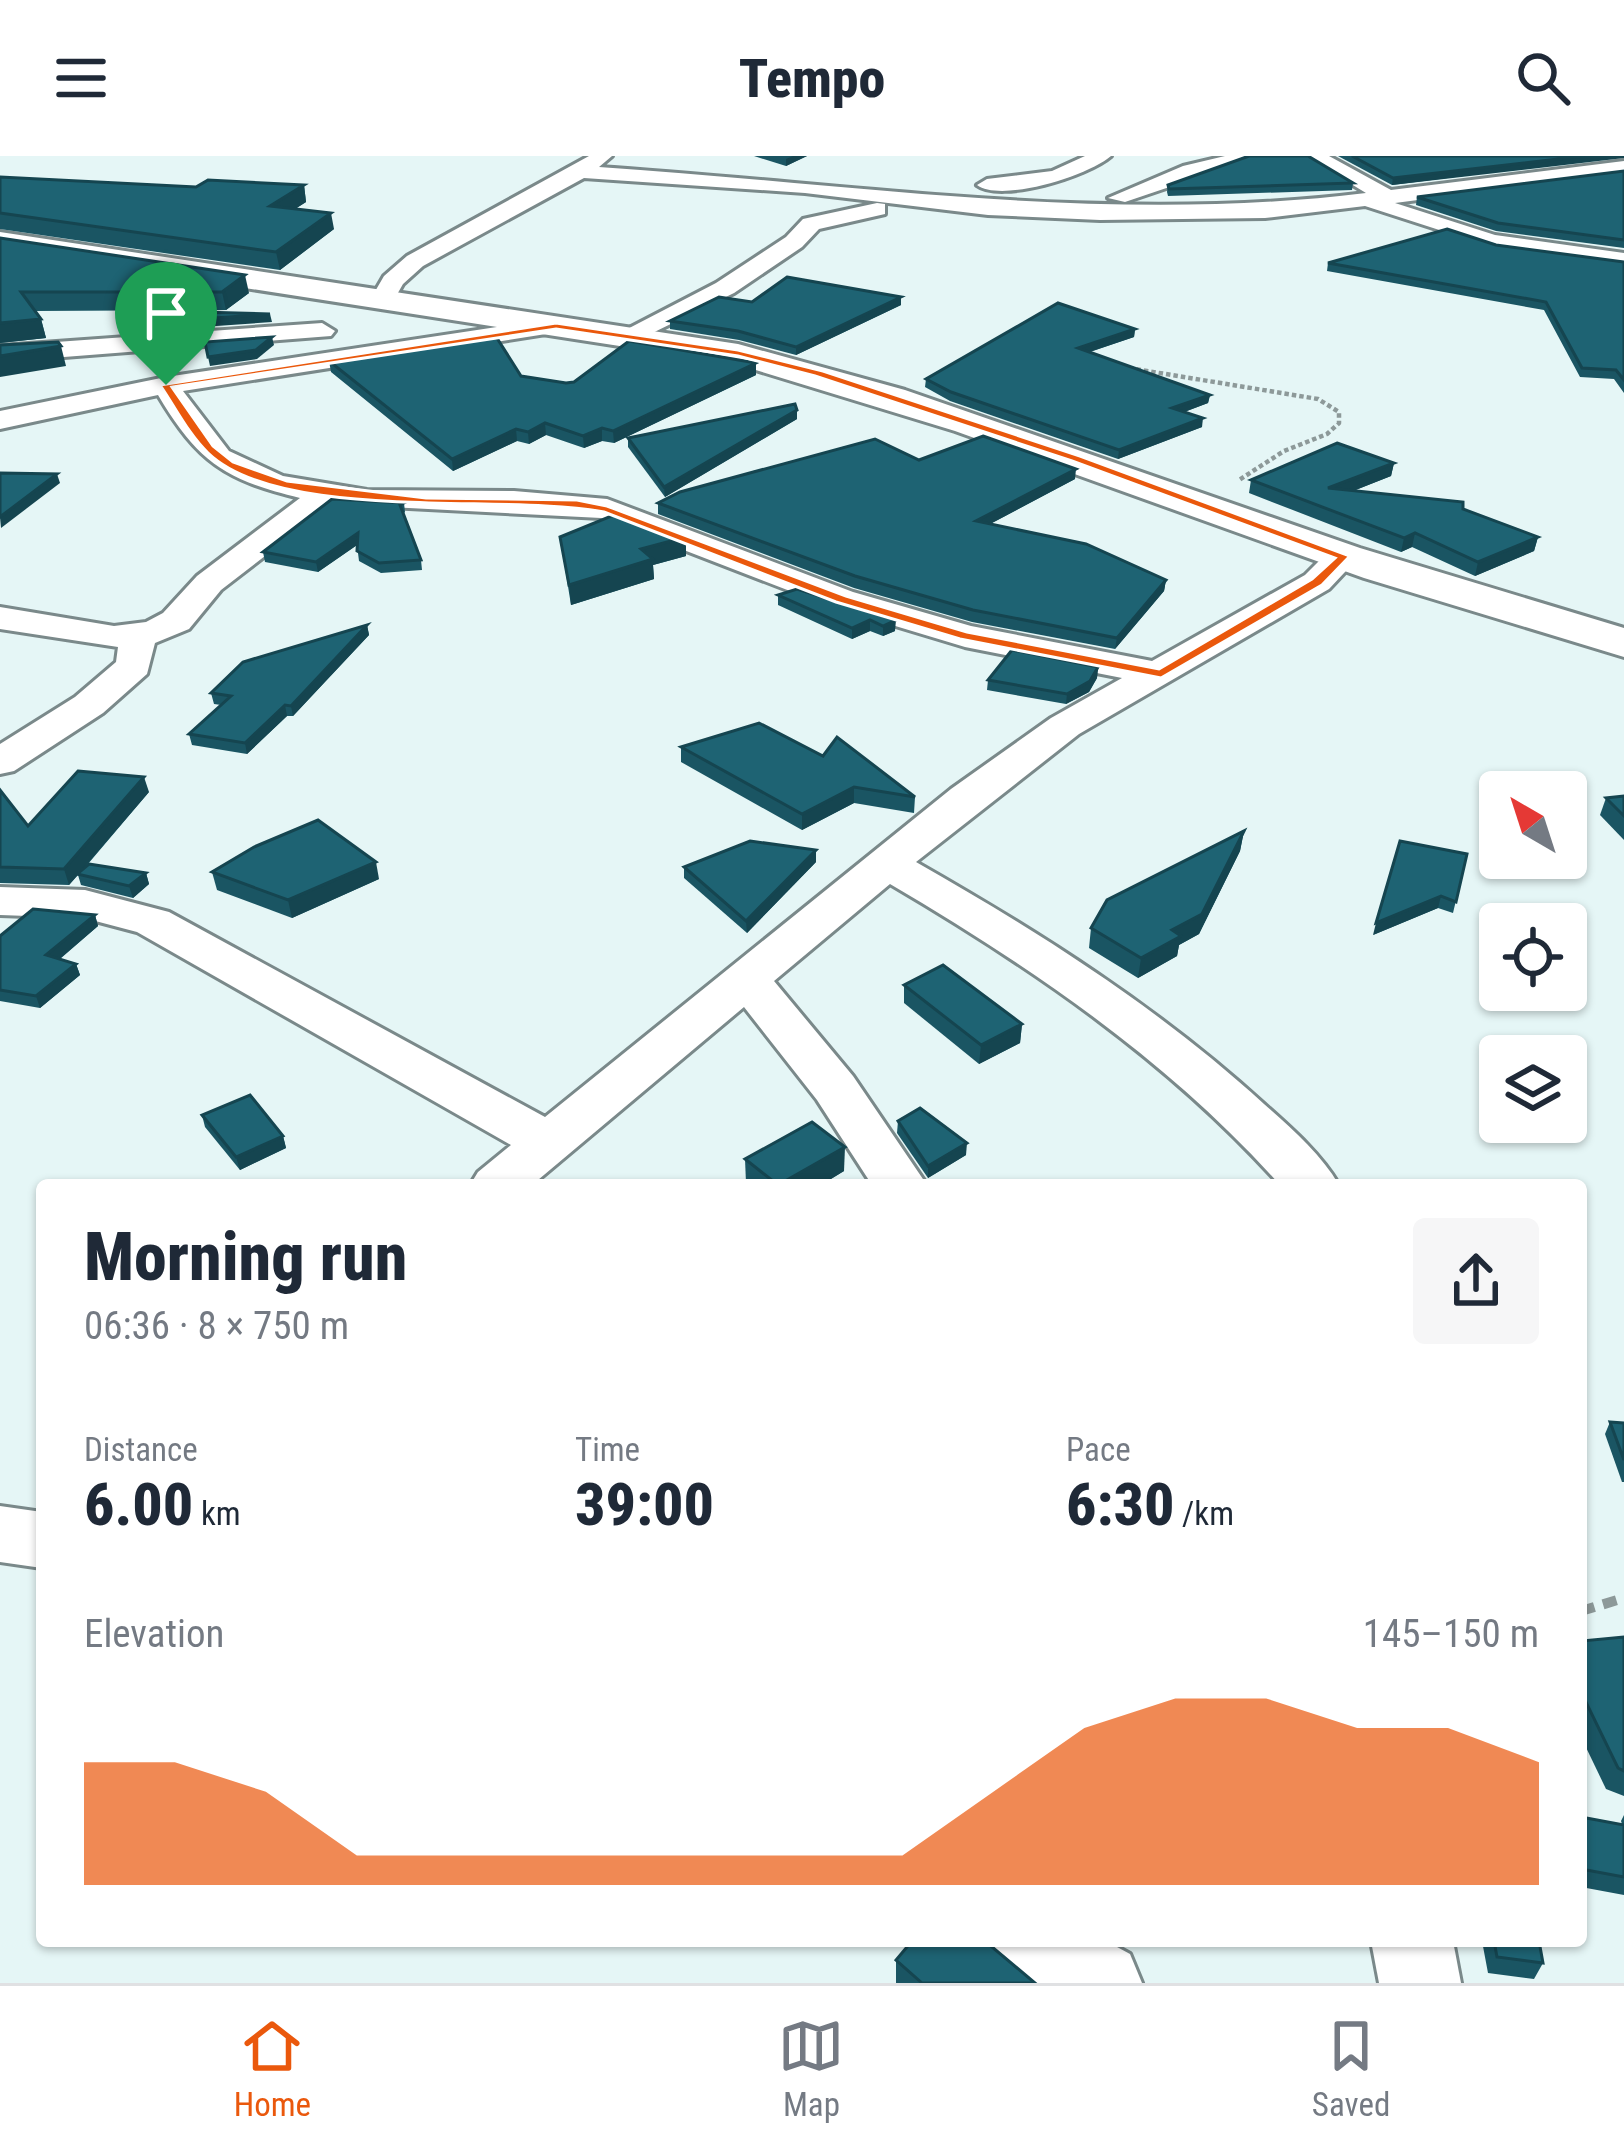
<!DOCTYPE html>
<meta charset="utf-8">
<style>
:root{--surface:#fff;--page:#f6f6f7;--text:#1f2937;--muted:#747a83;--line:#e0e1e3;--accent:#ea580c}
body{margin:0;font-family:"Roboto Condensed",sans-serif;background:var(--page);color:var(--text);height:100vh;display:flex;flex-direction:column;font-size:45px;white-space:nowrap}
*{box-sizing:border-box;margin:0}
p{font-size:39px;color:var(--muted)}
.icon{flex:none;width:66px;height:66px;fill:none;stroke:currentColor;stroke-width:2;stroke-linecap:round;stroke-linejoin:round}
.map{position:relative;flex:1;overflow:hidden}
.sheet{position:absolute;left:36px;top:1023px;width:1551px;height:768px;display:flex;flex-direction:column;background:var(--surface);border-radius:12px;box-shadow:0 3px 9px #0004}
.sheet>*{flex:none}
.needle{width:78px;rotate:321deg}
.fabs{position:absolute;left:1479px;top:615px;display:grid;gap:24px}
.fabs a{display:grid;place-items:center;width:108px;height:108px;border-radius:12px;background:var(--surface);box-shadow:0 3px 9px #0004;font-size:60px}
.pin{position:absolute;display:grid;place-items:center;width:102px;height:102px;color:#fff;margin:-123px -51px;border-radius:50% 50% 50% 0;rotate:-45deg;box-shadow:0 0 12px #0007}
.pin .icon{rotate:45deg}
.round{display:grid;place-items:center;flex:none;width:126px;height:126px;border-radius:12px;background:var(--page)}
.overview{display:flex;align-items:center;justify-content:space-between;height:204px;padding:0 48px}
h1{font-size:66px;font-weight:800;line-height:90px}
.stats{display:grid;grid-template-columns:repeat(3,1fr);gap:18px;height:204px;padding:12px 48px}
.stats div{display:grid;align-content:center}
.stats b{font-size:60px;font-weight:800}
.stats small{font-size:33px;font-weight:400}
.stats p{font-size:33px}
.chart{height:336px;padding:24px 48px}
.chart p{display:flex;justify-content:space-between}
.chart svg{width:100%;height:216px;margin-top:12px;fill:var(--accent);opacity:.7}
header{display:flex;justify-content:space-between;align-items:center;height:156px;padding:0 48px;background:var(--surface);font-size:54px;font-weight:800}
.tabs{display:flex;justify-content:space-around;align-items:center;height:168px;border-top:3px solid var(--line);background:var(--surface);font-size:33px;color:var(--muted)}
.tabs a{display:grid;justify-items:center;gap:6px}
.tabs .active{color:var(--accent)}
.map>svg:first-child{display:block}
.lines{fill:none;stroke-linecap:round;stroke-linejoin:round}
.minor-casing{stroke:#7a898a;stroke-width:6}
.tertiary-casing{stroke:#7a898a;stroke-width:6}
.path-far1{stroke:#8d9999;stroke-width:4.5;stroke-dasharray:4.5 3;stroke-linecap:butt}
.path{stroke:#8d9999;stroke-width:10;stroke-dasharray:14 9;stroke-linecap:butt}
.minor{fill:#fff;fill-rule:evenodd}
.tertiary{fill:#fff;fill-rule:evenodd}
.wall{fill:#1a5563}
.shaded-wall{fill:#154550}
.building{fill:#1e6373;stroke:#154550;stroke-width:3}
.route{fill:#ea580c;stroke:#fff;stroke-width:3;fill-rule:evenodd}
</style>
<header><svg class="icon" aria-label="menu" viewBox="0 0 24 24"><path d="M4 6h16M4 12h16M4 18h16"/></svg>Tempo<svg class="icon" aria-label="search" viewBox="0 0 24 24"><circle cx="10" cy="10" r="6"/><path d="M15 15l6 6"/></svg></header>
<div class="map">
<svg width="1624" height="1827" viewBox="0 0 1624 1827">
<rect width="100%" height="100%" fill="#e5f6f6"/>
<g class="lines">
<defs>
<g id="minor">
<path d="M 589,0 L 612,0 L 599,11 C 857,28 1107,69 1366,37 L 1305,0 L 1329,0 L 1391,34 L 1624,5 L 1624,17 L 1395,47 L 1495,79 L 1624,97 L 1624,111 L 1495,92 L 1365,50 L 1265,62 L 1100,64 L 988,59 L 805,37 L 584,22 L 423,110 L 403,128 L 391,149 L 373,149 L 370,144 L 384,120 L 407,100 Z"/>
<path d="M 1085,0 L 1111,0 C 1088,20 1001,47 977,29 L 987,23 L 1052,15 Z"/>
<path d="M 1225,0 L 1261,0 L 1125,46 L 1108,42 L 1183,10 Z"/>
<path d="M 877,47 L 885,48 L 885,58 L 819,73 L 802,91 L 734,137 L 634,186 L 625,189 L 612,181 L 716,127 L 786,81 L 803,63 Z"/>
<path d="M 556,162 L 569,170 L 565,175 L 183,235 L 229,295 L 283,320 L 367,334 L 514,335 L 607,343 L 853,436 L 971,470 L 1152,505 L 1305,419 L 1331,393 L 1355,393 L 1360,400 L 1329,433 L 1079,578 L 916,706 C 1039,776 1159,852 1264,948 C 1291,972 1321,998 1339,1029 L 1280,1029 C 1169,905 1033,812 890,728 L 774,825 L 853,920 L 927,1029 L 872,1029 L 817,944 L 744,851 L 532,1029 L 470,1029 L 478,1016 L 511,989 L 137,776 L 84,762 L 0,759 L 0,731 L 85,734 L 169,756 L 545,961 L 951,633 L 1051,562 L 1122,522 L 965,491 L 829,450 L 601,362 L 332,348 L 221,434 L 189,473 L 155,487 L 147,518 L 103,557 L 14,615 L 0,618 L 0,588 L 75,541 L 116,506 L 118,491 L 0,473 L 0,451 L 114,470 L 146,466 L 163,457 L 197,420 L 300,342 C 225,324 198,306 158,239 L 0,273 L 0,255 L 166,221 Z"/>
<path d="M 322,167 L 335,175 L 331,180 L 0,206 L 0,190 Z"/>
<path d="M 0,1350 L 42,1356 L 42,1412 L 0,1406 Z"/>
<path d="M 983,1785 L 1106,1785 L 1130,1798 L 1142,1827 L 1019,1827 L 995,1814 Z"/>
<path d="M 1371,1785 L 1453,1785 L 1461,1827 L 1379,1827 Z"/>
</g>
<path id="tertiary" d="M 0,76 L 738,188 L 905,234 L 1360,392 L 1624,472 L 1624,501 L 1364,422 L 955,275 L 736,208 L 0,94 Z"/>
</defs>
<!-- minor casing -->
<use href="#minor" class="minor-casing"/>
<!-- tertiary casing -->
<use href="#tertiary" class="tertiary-casing"/>
<!-- path-far1 -->
<path class="path-far1" d="M 1129,212 L 1318,243 L 1339,256 L 1339,267 L 1327,278 L 1284,295 L 1239,324"/>
<!-- path -->
<path class="path" d="M 1581,1455 L 1624,1442"/>
<!-- minor -->
<use href="#minor" class="minor"/>
<!-- tertiary -->
<use href="#tertiary" class="tertiary"/>
</g>
<!-- wall -->
<g class="wall">
<path d="M 754,0 L 807,0 L 786,10 Z"/>
<path d="M 1338,0 L 1624,0 L 1392,29 Z"/>
<path d="M 1624,15 L 1624,92 L 1496,75 L 1416,49 L 1417,41 Z"/>
<path d="M 0,21 L 196,31 L 304,29 L 306,46 L 295,53 L 334,73 L 280,114 L 0,73 Z"/>
<path d="M 1353,27 L 1352,34 L 1168,40 L 1167,36 L 1168,29 Z"/>
<path d="M 0,82 L 249,137 L 226,154 L 34,155 L 41,163 L 46,182 L 0,187 Z"/>
<path d="M 1496,89 L 1624,106 L 1624,237 L 1614,223 L 1580,221 L 1544,154 L 1327,115 L 1328,107 Z"/>
<path d="M 752,146 L 901,149 L 796,199 L 739,184 L 670,173 L 670,165 Z"/>
<path d="M 1135,173 L 1134,181 L 1090,196 L 1210,239 L 1208,247 L 1184,256 L 1202,271 L 1118,303 L 950,245 L 925,231 L 926,223 Z"/>
<path d="M 329,205 L 521,220 L 566,227 L 756,207 L 756,219 L 614,287 L 602,285 L 584,292 L 546,279 L 529,288 L 517,285 L 453,315 L 331,216 Z"/>
<path d="M 797,254 L 797,263 L 665,341 L 628,291 L 628,282 Z"/>
<path d="M 919,304 L 1075,323 L 990,368 L 1166,424 L 1164,435 L 1115,493 L 972,466 L 854,432 L 658,358 L 658,347 Z"/>
<path d="M 1394,307 L 1391,320 L 1353,335 L 1463,353 L 1538,381 L 1534,395 L 1475,420 L 1412,391 L 1401,396 L 1249,337 L 1251,324 Z"/>
<path d="M 404,347 L 405,356 L 403,358 L 421,404 L 422,414 L 381,417 L 359,405 L 357,389 L 318,416 L 265,406 L 263,396 Z"/>
<path d="M 560,381 L 686,400 L 653,409 L 654,423 L 571,449 Z"/>
<path d="M 797,433 L 895,475 L 883,480 L 870,475 L 852,483 L 778,449 L 778,439 Z"/>
<path d="M 367,469 L 369,479 L 293,560 L 287,560 L 247,598 L 192,589 L 189,578 L 221,549 L 214,548 L 211,537 Z"/>
<path d="M 1098,511 L 1097,522 L 1089,536 L 1066,548 L 987,534 L 988,524 Z"/>
<path d="M 681,591 L 823,600 L 915,641 L 914,657 L 854,647 L 802,674 L 681,606 Z"/>
<path d="M 0,634 L 28,670 L 149,636 L 82,715 L 146,717 L 149,728 L 133,742 L 81,729 L 78,719 L 69,729 L 0,727 Z"/>
<path d="M 1624,640 L 1624,684 L 1600,659 L 1606,642 Z"/>
<path d="M 1244,675 L 1240,695 L 1199,778 L 1179,789 L 1177,800 L 1138,822 L 1089,792 L 1091,772 Z"/>
<path d="M 1467,698 L 1453,757 L 1438,752 L 1373,779 Z"/>
<path d="M 816,706 L 747,777 L 684,722 L 684,711 Z"/>
<path d="M 212,716 L 379,723 L 292,762 L 217,734 Z"/>
<path d="M 95,759 L 98,770 L 60,803 L 76,808 L 80,819 L 40,852 L 0,845 L 0,780 Z"/>
<path d="M 904,829 L 1022,868 L 1020,887 L 979,908 L 904,847 Z"/>
<path d="M 202,959 L 283,980 L 286,992 L 240,1014 L 205,971 Z"/>
<path d="M 898,965 L 966,999 L 928,1022 L 897,977 Z"/>
<path d="M 745,1003 L 844,1015 L 821,1029 L 748,1029 L 746,1027 Z"/>
<path d="M 1610,1266 L 1624,1267 L 1624,1326 L 1622,1326 L 1605,1278 Z"/>
<path d="M 1624,1481 L 1624,1640 L 1606,1633 L 1581,1581 L 1581,1485 Z"/>
<path d="M 1624,1659 L 1624,1739 L 1581,1731 L 1581,1661 L 1622,1668 L 1621,1665 Z"/>
<path d="M 1482,1785 L 1539,1785 L 1543,1807 L 1534,1823 L 1488,1817 Z"/>
<path d="M 896,1804 L 1035,1827 L 896,1827 Z"/>
</g>
<!-- shaded-wall -->
<g class="shaded-wall">
<path d="M 793,0 L 807,0 L 786,10 L 786,3 Z"/>
<path d="M 1584,0 L 1624,0 L 1624,2 L 1392,29 L 1393,22 Z"/>
<path d="M 304,29 L 306,46 L 273,67 L 270,50 Z"/>
<path d="M 331,57 L 334,73 L 280,114 L 276,96 Z"/>
<path d="M 245,119 L 249,137 L 226,154 L 222,136 Z"/>
<path d="M 901,141 L 901,149 L 796,199 L 796,191 Z"/>
<path d="M 270,158 L 272,166 L 202,171 L 201,163 Z"/>
<path d="M 41,163 L 46,182 L 0,187 L 0,167 Z"/>
<path d="M 1135,173 L 1134,181 L 1077,200 L 1078,192 Z"/>
<path d="M 272,181 L 274,189 L 257,203 L 210,210 L 208,201 Z"/>
<path d="M 61,190 L 66,210 L 0,221 L 0,200 Z"/>
<path d="M 756,207 L 756,219 L 614,287 L 613,275 Z"/>
<path d="M 1210,239 L 1208,247 L 1171,261 L 1172,252 Z"/>
<path d="M 797,254 L 797,263 L 665,341 L 664,331 Z"/>
<path d="M 1203,262 L 1202,271 L 1118,303 L 1119,294 Z"/>
<path d="M 545,267 L 546,279 L 529,288 L 528,276 Z"/>
<path d="M 602,272 L 602,285 L 584,292 L 583,280 Z"/>
<path d="M 516,273 L 517,285 L 453,315 L 452,303 Z"/>
<path d="M 1394,307 L 1391,320 L 1325,346 L 1328,332 Z"/>
<path d="M 1076,313 L 1075,323 L 975,376 L 976,365 Z"/>
<path d="M 57,318 L 60,327 L 1,372 L 0,361 Z"/>
<path d="M 358,377 L 360,387 L 318,416 L 316,406 Z"/>
<path d="M 1415,377 L 1412,391 L 1401,396 L 1404,382 Z"/>
<path d="M 686,381 L 686,400 L 653,409 L 654,423 L 571,449 L 569,429 L 641,393 Z"/>
<path d="M 1538,381 L 1534,395 L 1475,420 L 1478,406 Z"/>
<path d="M 1166,424 L 1164,435 L 1115,493 L 1117,482 Z"/>
<path d="M 870,464 L 870,475 L 852,483 L 852,472 Z"/>
<path d="M 896,464 L 895,475 L 883,480 L 883,470 Z"/>
<path d="M 367,469 L 369,479 L 293,560 L 291,550 Z"/>
<path d="M 1098,511 L 1097,522 L 1089,536 L 1066,548 L 1067,538 Z"/>
<path d="M 285,549 L 287,560 L 247,598 L 245,587 Z"/>
<path d="M 144,621 L 149,636 L 69,729 L 64,713 Z"/>
<path d="M 854,631 L 854,647 L 802,674 L 802,658 Z"/>
<path d="M 1244,675 L 1240,695 L 1199,778 L 1179,789 L 1177,800 L 1138,822 L 1141,802 L 1172,774 Z"/>
<path d="M 816,694 L 816,706 L 747,777 L 746,765 Z"/>
<path d="M 376,706 L 379,723 L 292,762 L 288,744 Z"/>
<path d="M 146,717 L 149,728 L 133,742 L 129,730 Z"/>
<path d="M 1441,740 L 1438,752 L 1373,779 L 1376,767 Z"/>
<path d="M 95,759 L 98,770 L 50,811 L 46,799 Z"/>
<path d="M 76,808 L 80,819 L 40,852 L 36,840 Z"/>
<path d="M 1022,868 L 1020,887 L 979,908 L 981,889 Z"/>
<path d="M 283,980 L 286,992 L 240,1014 L 236,1001 Z"/>
<path d="M 967,987 L 966,999 L 928,1022 L 928,1010 Z"/>
<path d="M 845,991 L 844,1015 L 821,1029 L 778,1029 Z"/>
</g>
<!-- building -->
<g class="building">
<path d="M 1249,0 L 1308,0 L 1353,27 L 1169,33 L 1168,29 Z"/>
<path d="M 1352,0 L 1584,0 L 1393,22 Z"/>
<path d="M 1624,15 L 1624,84 L 1498,67 L 1417,41 Z"/>
<path d="M 0,21 L 196,31 L 208,24 L 304,29 L 270,50 L 331,57 L 276,96 L 0,57 Z"/>
<path d="M 1447,73 L 1496,89 L 1624,106 L 1624,224 L 1616,214 L 1582,212 L 1546,146 L 1328,107 Z"/>
<path d="M 0,82 L 245,119 L 222,136 L 21,136 L 41,163 L 0,167 Z"/>
<path d="M 787,121 L 901,141 L 796,191 L 738,175 L 670,165 L 719,141 L 752,146 Z"/>
<path d="M 1058,147 L 1135,173 L 1078,192 L 1210,239 L 1172,252 L 1203,262 L 1119,294 L 951,236 L 926,223 Z"/>
<path d="M 199,156 L 270,158 L 201,163 Z"/>
<path d="M 495,179 L 521,220 L 566,227 L 574,226 L 629,185 L 756,207 L 613,275 L 602,272 L 583,280 L 545,267 L 528,276 L 516,273 L 452,303 L 329,205 Z"/>
<path d="M 272,181 L 256,194 L 208,201 L 205,186 Z"/>
<path d="M 58,186 L 61,190 L 0,200 L 0,189 Z"/>
<path d="M 795,248 L 797,254 L 664,331 L 628,282 Z"/>
<path d="M 983,280 L 1076,313 L 976,365 L 1086,388 L 1166,424 L 1117,482 L 973,454 L 855,420 L 658,347 L 680,336 L 875,283 L 919,304 Z"/>
<path d="M 1337,287 L 1394,307 L 1328,332 L 1463,346 L 1463,353 L 1538,381 L 1478,406 L 1415,377 L 1404,382 L 1251,324 Z"/>
<path d="M 0,317 L 57,318 L 0,361 Z"/>
<path d="M 332,343 L 404,347 L 400,349 L 421,404 L 379,407 L 357,395 L 358,377 L 316,406 L 263,396 Z"/>
<path d="M 621,356 L 686,381 L 641,393 L 653,403 L 569,429 L 560,381 Z"/>
<path d="M 797,433 L 896,464 L 883,470 L 870,464 L 852,472 L 778,439 Z"/>
<path d="M 367,469 L 291,550 L 285,549 L 245,587 L 189,578 L 231,540 L 211,537 L 243,506 Z"/>
<path d="M 1012,494 L 1098,511 L 1090,525 L 1067,538 L 988,524 Z"/>
<path d="M 759,567 L 823,600 L 837,581 L 915,641 L 854,631 L 802,658 L 681,591 Z"/>
<path d="M 78,615 L 144,621 L 64,713 L 0,711 L 0,634 L 28,670 Z"/>
<path d="M 1624,640 L 1624,660 L 1606,642 Z"/>
<path d="M 318,664 L 376,706 L 288,744 L 212,716 L 254,691 Z"/>
<path d="M 1244,675 L 1202,758 L 1172,774 L 1181,780 L 1141,802 L 1091,772 L 1107,744 Z"/>
<path d="M 750,685 L 816,694 L 746,765 L 684,711 Z"/>
<path d="M 1400,685 L 1467,698 L 1456,746 L 1441,740 L 1376,767 Z"/>
<path d="M 89,708 L 146,717 L 129,730 L 77,718 Z"/>
<path d="M 33,753 L 95,759 L 46,799 L 76,808 L 36,840 L 0,834 L 0,780 Z"/>
<path d="M 943,809 L 1022,868 L 981,889 L 904,829 Z"/>
<path d="M 250,939 L 283,980 L 236,1001 L 202,959 Z"/>
<path d="M 920,952 L 967,987 L 928,1010 L 898,965 Z"/>
<path d="M 812,966 L 845,991 L 778,1029 L 745,1003 Z"/>
<path d="M 1610,1266 L 1624,1267 L 1624,1304 Z"/>
<path d="M 1624,1481 L 1624,1615 L 1618,1612 L 1581,1536 L 1581,1485 Z"/>
<path d="M 1581,1661 L 1624,1669 L 1624,1721 L 1581,1713 Z"/>
<path d="M 912,1785 L 985,1785 L 1035,1827 L 922,1827 L 896,1804 Z"/>
<path d="M 1494,1785 L 1539,1785 L 1543,1807 L 1497,1801 Z"/>
</g>
<!-- route -->
<path class="route" d="M 556,167 L 738,194 L 823,215 L 1080,300 L 1350,400 L 1322,429 L 1161,522 L 960,483 L 836,446 L 604,356 C 506,337 281,367 208,297 C 189,279 175,251 160,229 ZM 556,173 L 738,200 L 815,220 L 1072,305 L 1335,402 L 1312,423 L 1159,513 L 967,476 L 846,440 L 607,350 L 577,344 L 426,342 L 287,325 L 233,306 L 213,290 L 172,231 Z"/>
</svg>
<div class="fabs">
<a><svg class="needle" viewBox="-14 -14 28 28"><path d="M0-13l5 13h-10z" fill="#e53935"/><path d="M0 13l5-13h-10z" fill="#747a83"/></svg></a>
<a><svg class="icon" aria-label="locate" viewBox="0 0 24 24"><circle cx="12" cy="12" r="6"/><path d="M12 2v4M12 18v4M2 12h4M18 12h4"/></svg></a>
<a><svg class="icon" aria-label="layers" viewBox="0 0 24 24"><path d="M12 4l9 5-9 5-9-5zM3 14l9 5 9-5"/></svg></a>
</div>
<div class="pin" style="left:166px;top:229px;background:#1e9e55"><svg class="icon" aria-label="arrive" viewBox="0 0 24 24"><path d="M6 21V4h12l-3 4 3 4H6"/></svg></div>
<section class="sheet">
<div class="overview"><div><h1>Morning run</h1><p>06:36 · 8 × 750 m</p></div><a class="round"><svg class="icon" aria-label="share" viewBox="0 0 24 24"><path d="M12 15V3M7 8l5-5 5 5M5 13v7h14v-7"/></svg></a></div>
<div class="stats">
<div><p>Distance</p><b>6.00<small> km</small></b></div>
<div><p>Time</p><b>39:00</b></div>
<div><p>Pace</p><b>6:30<small> /km</small></b></div>
</div>
<div class="chart"><p><span>Elevation</span>145–150 m</p>
<svg viewBox="0 0 160 44" preserveAspectRatio="none"><path d="M0 44V19L10 19L20 25L30 38L40 38L50 38L60 38L70 38L80 38L90 38L100 25L110 12L120 6L130 6L140 12L150 12L160 19V44z"/></svg>
</div>
</section>
</div>
<nav class="tabs">
<a class="active"><svg class="icon" aria-label="home" viewBox="0 0 24 24"><path d="M3 11l9-7 9 7M6 9v11h12V9"/></svg>Home</a>
<a><svg class="icon" aria-label="map" viewBox="0 0 24 24"><path d="M3 6l6-2 6 2 6-2v14l-6 2-6-2-6 2zM9 4v14M15 6v14"/></svg>Map</a>
<a><svg class="icon" aria-label="saved" viewBox="0 0 24 24"><path d="M7 4h10v16l-5-4-5 4z"/></svg>Saved</a>
</nav>
